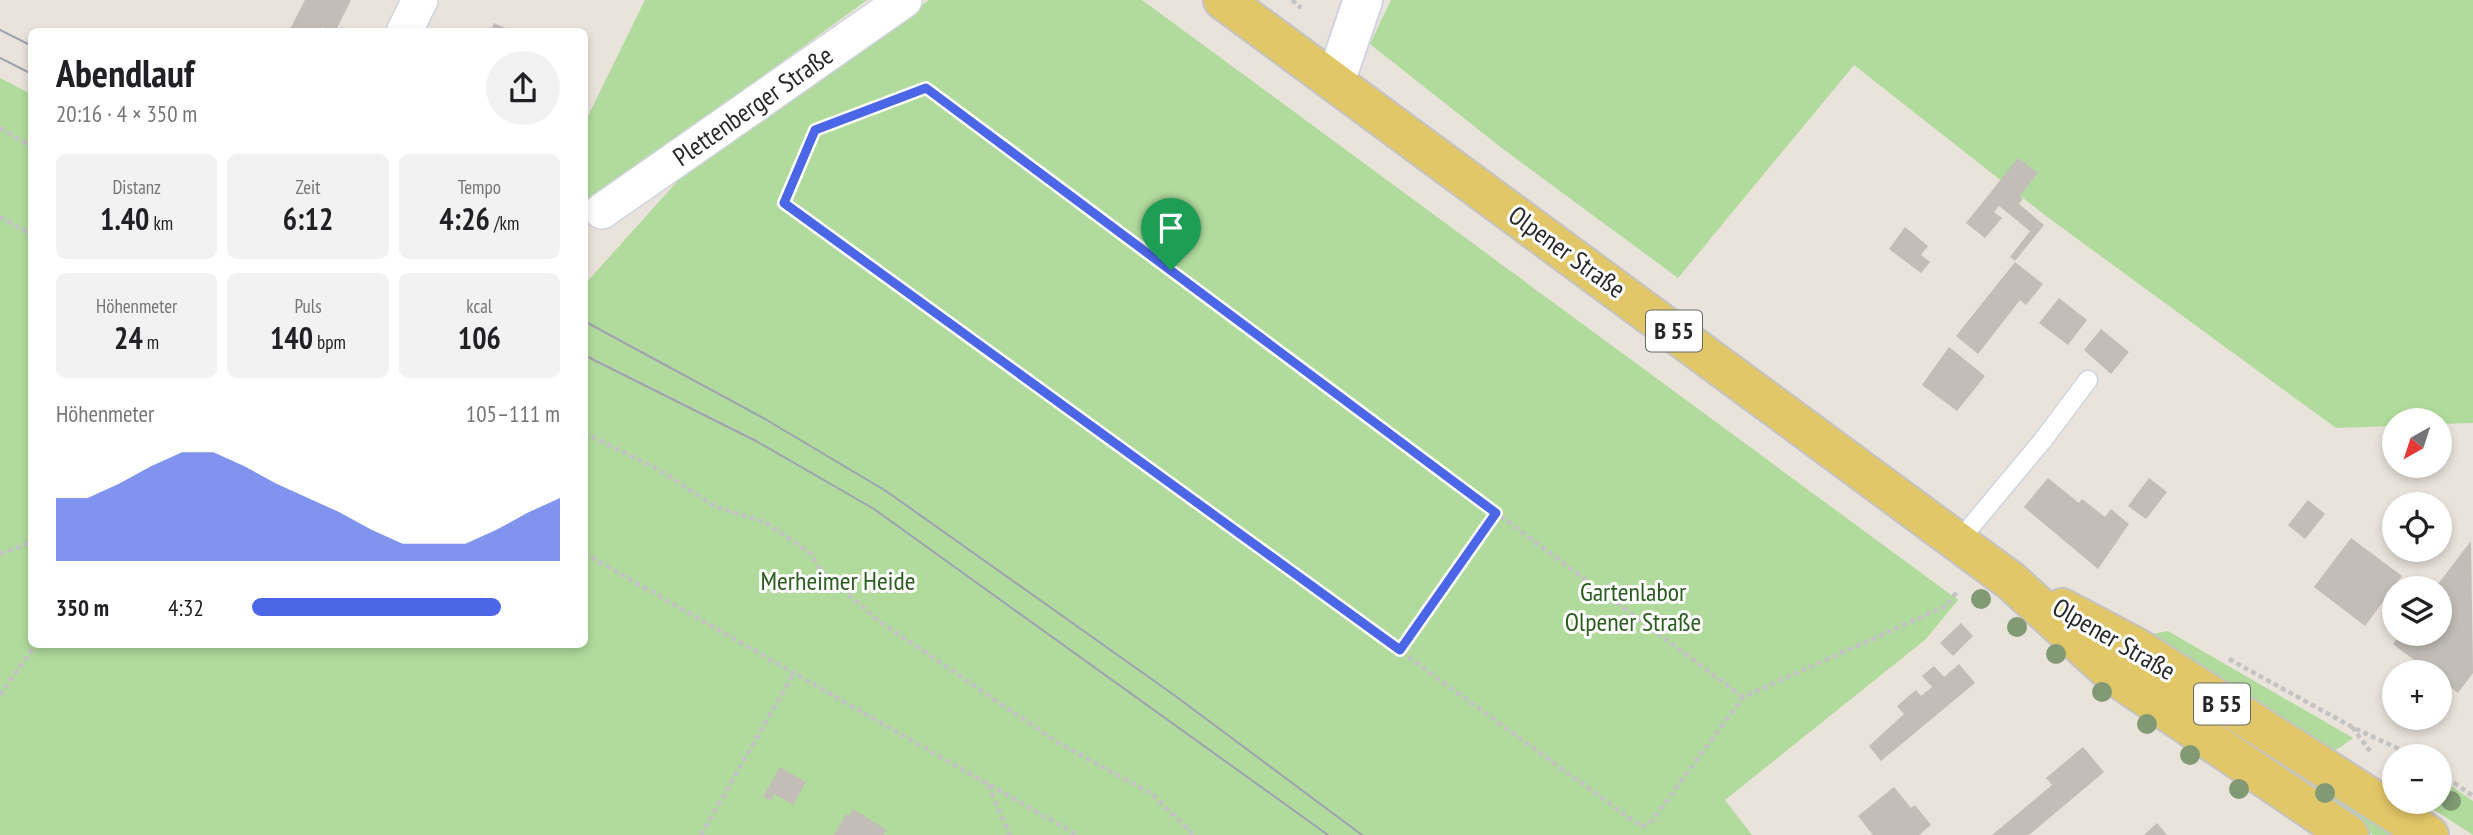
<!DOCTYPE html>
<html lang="de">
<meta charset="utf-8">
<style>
:root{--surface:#fff;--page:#f2f2f2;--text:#202124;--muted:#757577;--accent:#4b66e7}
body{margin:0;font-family:"PT Sans Narrow",sans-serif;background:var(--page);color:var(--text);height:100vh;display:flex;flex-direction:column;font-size:26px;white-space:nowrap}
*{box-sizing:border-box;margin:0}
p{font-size:23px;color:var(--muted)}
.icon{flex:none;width:38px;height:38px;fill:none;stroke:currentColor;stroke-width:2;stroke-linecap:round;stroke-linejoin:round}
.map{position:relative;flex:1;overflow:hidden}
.drawer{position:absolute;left:28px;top:28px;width:560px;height:620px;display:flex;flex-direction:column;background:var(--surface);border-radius:10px;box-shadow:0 4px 10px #0003}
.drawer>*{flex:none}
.needle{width:46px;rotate:219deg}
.tools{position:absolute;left:2382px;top:408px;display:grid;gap:14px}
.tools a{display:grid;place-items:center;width:70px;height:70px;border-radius:50%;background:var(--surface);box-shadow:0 4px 10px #0003;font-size:35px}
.pin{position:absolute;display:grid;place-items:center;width:60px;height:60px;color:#fff;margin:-72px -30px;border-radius:50% 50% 50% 0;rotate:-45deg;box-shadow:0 0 7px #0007}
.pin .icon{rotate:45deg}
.round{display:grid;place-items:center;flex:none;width:74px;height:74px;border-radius:37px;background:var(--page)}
.overview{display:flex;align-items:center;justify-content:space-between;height:119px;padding:0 28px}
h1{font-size:38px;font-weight:700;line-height:52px}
.stats{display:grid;grid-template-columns:repeat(3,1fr);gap:10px;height:119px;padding:7px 28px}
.stats div{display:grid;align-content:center;border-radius:10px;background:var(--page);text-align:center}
.stats b{font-size:30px;font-weight:700}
.stats small{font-size:19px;font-weight:400}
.stats p{font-size:19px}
.chart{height:196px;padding:14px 28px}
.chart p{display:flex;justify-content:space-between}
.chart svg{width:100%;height:126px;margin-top:7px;fill:var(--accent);opacity:.7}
ul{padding:0 28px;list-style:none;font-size:23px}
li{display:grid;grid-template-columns:112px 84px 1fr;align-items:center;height:52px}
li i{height:18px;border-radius:9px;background:var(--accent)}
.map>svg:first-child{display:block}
.green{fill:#b1db9d}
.building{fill:#c2bdb7}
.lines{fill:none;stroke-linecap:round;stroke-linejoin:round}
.service-casing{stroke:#d1d4e0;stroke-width:21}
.minor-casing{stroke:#d1d4e0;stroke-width:38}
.secondary-casing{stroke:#d1d4e0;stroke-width:42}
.primary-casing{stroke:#c3c3c3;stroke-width:42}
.path{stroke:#c3c3c3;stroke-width:4.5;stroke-dasharray:5 3.5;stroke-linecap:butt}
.service{stroke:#fff;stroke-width:18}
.minor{stroke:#fff;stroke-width:35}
.secondary{stroke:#fff;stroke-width:38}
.primary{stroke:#e2c768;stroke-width:38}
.tram{stroke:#9fa1b1;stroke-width:2}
.tree{fill:#819974}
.route-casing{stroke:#fff;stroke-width:14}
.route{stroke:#4b66e7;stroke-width:9}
.labels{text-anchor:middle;stroke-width:6;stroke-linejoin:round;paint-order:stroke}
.shield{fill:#fff;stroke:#686868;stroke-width:2}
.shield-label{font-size:24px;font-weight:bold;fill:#282828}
.street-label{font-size:26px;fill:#282828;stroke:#fff}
.park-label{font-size:26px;fill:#2c5d20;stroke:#fff}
</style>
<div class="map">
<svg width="2473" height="835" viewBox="0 0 2473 835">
<rect width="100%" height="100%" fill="#e9e3db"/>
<!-- green -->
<g class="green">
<path d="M 645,0 L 867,0 L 585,206 L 584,124 Z"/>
<path d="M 929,0 L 1142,0 L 1958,600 L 1926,639 L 1725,800 L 1752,835 L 0,835 L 0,78 L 31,94 L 32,644 L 584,644 L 585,284 L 692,165 Z"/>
<path d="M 1391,0 L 2473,0 L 2473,423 L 2440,424 L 2440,420 L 2394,420 L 2394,426 L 2336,428 L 2046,216 L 1854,65 L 1678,278 L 1503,149 L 1370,44 Z"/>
<path d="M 2120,622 L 2152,634 L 2168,631 L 2353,738 L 2328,756 Z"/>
<path d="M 2285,763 L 2408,835 L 2373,835 L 2313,796 L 2281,767 Z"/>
<path d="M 2440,778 L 2473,801 L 2473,835 L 2422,802 L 2440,802 Z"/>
</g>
<!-- building -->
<g class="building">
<path d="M 305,0 L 351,0 L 335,32 L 322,27 L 320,32 L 296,32 L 290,29 Z"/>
<path d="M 494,23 L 513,32 L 490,32 Z"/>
<path d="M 2018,158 L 2038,173 L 2020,196 L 2023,199 L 2019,204 L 2044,225 L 2015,261 L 2010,257 L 2030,231 L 1999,206 L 1994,212 L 2002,218 L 1985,238 L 1966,223 Z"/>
<path d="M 1905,227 L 1928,246 L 1921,255 L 1930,262 L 1921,273 L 1889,249 Z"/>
<path d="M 2015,262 L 2043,284 L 2026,305 L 2020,300 L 1978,354 L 1956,336 Z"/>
<path d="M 2059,298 L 2087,320 L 2068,345 L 2039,323 Z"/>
<path d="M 2101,329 L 2129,352 L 2111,374 L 2084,350 Z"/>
<path d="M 1949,347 L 1985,376 L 1957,411 L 1922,385 Z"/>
<path d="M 2048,478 L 2079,503 L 2082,499 L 2105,517 L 2111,509 L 2129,524 L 2098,569 L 2024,507 Z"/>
<path d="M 2149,478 L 2167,492 L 2146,519 L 2128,506 Z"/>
<path d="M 2308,500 L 2325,514 L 2305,539 L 2288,525 Z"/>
<path d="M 2351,538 L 2402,576 L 2365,626 L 2314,587 Z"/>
<path d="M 2471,541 L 2473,673 L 2458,693 L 2440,679 L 2440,672 L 2430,672 L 2393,644 L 2401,634 L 2440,634 L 2440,588 L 2435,588 Z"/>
<path d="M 1961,623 L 1973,636 L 1953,656 L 1940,643 Z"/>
<path d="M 1959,664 L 1975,683 L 1881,761 L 1869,746 L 1904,714 L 1897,706 L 1916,690 L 1921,696 L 1932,687 L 1922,676 L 1934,666 L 1944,677 Z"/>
<path d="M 2083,747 L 2104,772 L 2029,835 L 1992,835 L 2052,785 L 2046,778 Z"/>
<path d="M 780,767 L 806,782 L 793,805 L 774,794 L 771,801 L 763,797 Z"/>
<path d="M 1894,787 L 1911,808 L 1915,805 L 1931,825 L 1919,835 L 1873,835 L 1858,816 Z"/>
<path d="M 853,809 L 887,830 L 883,835 L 834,835 L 846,814 L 849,816 Z"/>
<path d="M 2157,823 L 2167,835 L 2144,835 Z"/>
</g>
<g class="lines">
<defs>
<path id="service" d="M 1958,542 L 2043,440 L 2088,380"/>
<g id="minor">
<path d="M 404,32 L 420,0"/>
<path d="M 602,211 L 904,0"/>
</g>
<path id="secondary" d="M 1335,82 L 1363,0"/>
<g id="primary">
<path d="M 1223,0 L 2011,581 L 2115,676 L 2349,835"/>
<path d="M 2062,608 L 2134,646 L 2429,835"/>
</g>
</defs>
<!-- service casing -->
<use href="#service" class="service-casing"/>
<!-- minor casing -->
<use href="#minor" class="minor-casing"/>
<!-- secondary casing -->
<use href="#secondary" class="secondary-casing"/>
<!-- primary casing -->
<use href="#primary" class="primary-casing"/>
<!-- path -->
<g class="path">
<path d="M 1292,0 L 1301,8"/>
<path d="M 0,128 L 32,147"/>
<path d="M 0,217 L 32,235"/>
<path d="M 584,433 L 656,468 L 716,507 L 765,522 L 810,553 L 822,572 L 879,621 L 1057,742 L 1152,794 L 1194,835"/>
<path d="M 584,553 L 1077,835"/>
<path d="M 0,554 L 32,542"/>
<path d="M 1400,650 L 1496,513"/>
<path d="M 2229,659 L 2352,727 L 2414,756"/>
<path d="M 0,695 L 36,644"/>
<path d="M 1743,697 L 926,88 L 815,130 L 784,203 L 1642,827 L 1651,822 L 1743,697 L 1946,606 L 1957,592"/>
<path d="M 2352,727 L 2370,751"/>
<path d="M 2440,773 L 2473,796"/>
<path d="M 988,785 L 1010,835"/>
<path d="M 701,835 L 794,673"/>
</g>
<!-- service -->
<use href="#service" class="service"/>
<!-- minor -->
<use href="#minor" class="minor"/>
<!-- secondary -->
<use href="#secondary" class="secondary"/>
<!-- primary -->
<use href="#primary" class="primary"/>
<!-- tram -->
<g class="tram">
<path d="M 0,30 L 32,46"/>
<path d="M 0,58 L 32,74"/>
<path d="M 584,321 L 765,419 L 886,491 L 1174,695 L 1362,835"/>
<path d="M 584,355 L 756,441 L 874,509 L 1328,835"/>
</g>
</g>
<!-- trees -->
<g class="tree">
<circle cx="1981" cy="599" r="10"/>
<circle cx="2017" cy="627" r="10"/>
<circle cx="2056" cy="654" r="10"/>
<circle cx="2102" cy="692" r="10"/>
<circle cx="2147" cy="724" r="10"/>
<circle cx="2190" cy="755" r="10"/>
<circle cx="2239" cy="789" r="10"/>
<circle cx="2325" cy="793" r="10"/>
<circle cx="2451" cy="801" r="10"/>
</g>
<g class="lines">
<defs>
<path id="route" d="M 926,88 L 1496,513 L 1400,650 L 784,203 L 815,130 Z"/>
</defs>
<!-- route casing -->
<use href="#route" class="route-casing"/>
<!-- route -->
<use href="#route" class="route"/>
</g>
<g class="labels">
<!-- shield labels -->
<g class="shield">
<rect x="1646" y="310.5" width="56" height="41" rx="5"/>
<rect x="2194" y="683.5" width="56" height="41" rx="5"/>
</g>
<g class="shield-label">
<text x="1674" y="339">B 55</text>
<text x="2222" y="712">B 55</text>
</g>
<!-- street labels -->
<g class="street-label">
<text transform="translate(753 106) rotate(-35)" y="9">Plettenberger Straße</text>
<text transform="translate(1567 252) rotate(36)" y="9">Olpener Straße</text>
<text transform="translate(2114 639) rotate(30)" y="9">Olpener Straße</text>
</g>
<!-- park labels -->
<g class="park-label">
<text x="838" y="590">Merheimer Heide</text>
<text x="1633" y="601">Gartenlabor<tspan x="1633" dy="30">Olpener Straße</tspan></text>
</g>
</g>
</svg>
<div class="tools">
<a><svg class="needle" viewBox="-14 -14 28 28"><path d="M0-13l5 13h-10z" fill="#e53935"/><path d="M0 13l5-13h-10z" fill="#757577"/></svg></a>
<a><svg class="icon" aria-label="locate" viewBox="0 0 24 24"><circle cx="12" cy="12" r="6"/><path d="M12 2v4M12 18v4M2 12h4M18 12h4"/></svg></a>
<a><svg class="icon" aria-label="layers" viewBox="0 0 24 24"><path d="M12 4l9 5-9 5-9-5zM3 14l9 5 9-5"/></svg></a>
<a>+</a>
<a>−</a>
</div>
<div class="pin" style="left:1171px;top:270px;background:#1e9e55"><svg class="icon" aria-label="arrive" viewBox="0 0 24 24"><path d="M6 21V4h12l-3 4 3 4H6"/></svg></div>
<section class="drawer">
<div class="overview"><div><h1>Abendlauf</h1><p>20:16 · 4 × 350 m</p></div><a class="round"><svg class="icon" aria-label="share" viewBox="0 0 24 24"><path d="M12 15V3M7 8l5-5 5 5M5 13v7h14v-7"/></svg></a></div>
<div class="stats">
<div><p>Distanz</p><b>1.40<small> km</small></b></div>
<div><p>Zeit</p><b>6:12</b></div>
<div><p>Tempo</p><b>4:26<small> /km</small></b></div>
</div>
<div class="stats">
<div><p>Höhenmeter</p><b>24<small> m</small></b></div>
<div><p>Puls</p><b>140<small> bpm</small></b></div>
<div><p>kcal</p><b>106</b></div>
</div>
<div class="chart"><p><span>Höhenmeter</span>105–111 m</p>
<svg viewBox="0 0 160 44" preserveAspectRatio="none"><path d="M0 44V22L10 22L20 17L30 11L40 6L50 6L60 11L70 17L80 22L90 27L100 33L110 38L120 38L130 38L140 33L150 27L160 22V44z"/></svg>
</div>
<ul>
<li><b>350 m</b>4:32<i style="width:81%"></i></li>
</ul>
</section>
</div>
